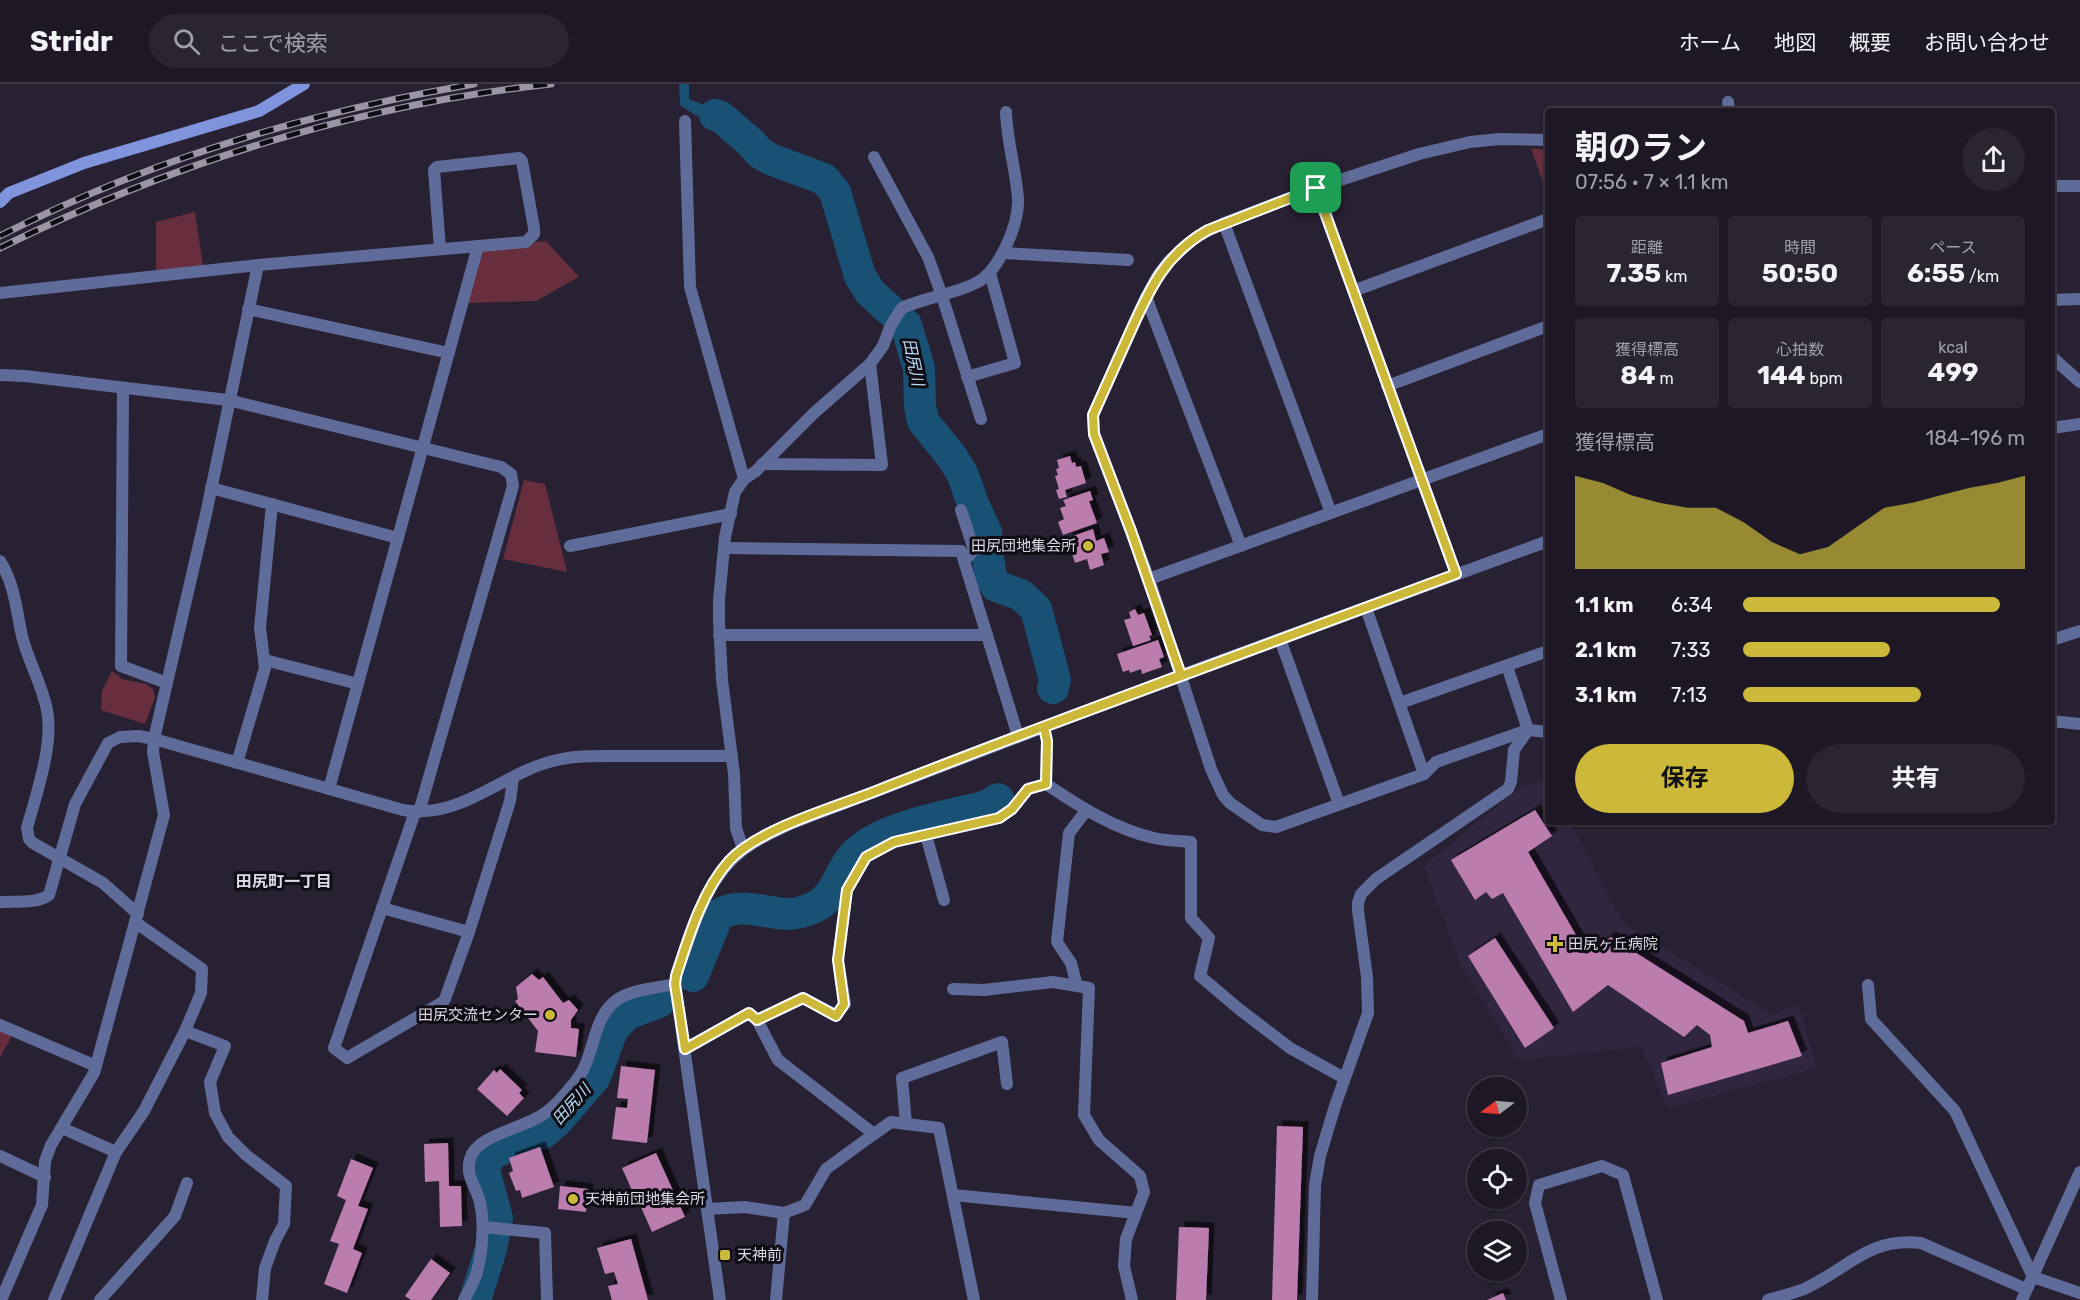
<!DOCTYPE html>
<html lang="ja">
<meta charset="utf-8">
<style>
:root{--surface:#1e1826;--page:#2b2532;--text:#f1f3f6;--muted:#a1a0a7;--line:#3c3743;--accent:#ccb939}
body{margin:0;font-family:Rubik,"Noto Sans JP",sans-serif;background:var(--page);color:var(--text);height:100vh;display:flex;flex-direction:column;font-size:22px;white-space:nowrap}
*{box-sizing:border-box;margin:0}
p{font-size:20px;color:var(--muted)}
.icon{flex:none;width:33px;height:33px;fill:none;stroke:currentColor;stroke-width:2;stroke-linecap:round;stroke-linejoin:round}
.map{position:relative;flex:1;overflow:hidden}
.panel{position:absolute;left:1545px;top:24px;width:510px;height:717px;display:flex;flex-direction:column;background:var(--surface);border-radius:6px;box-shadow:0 2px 4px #0004,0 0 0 2px var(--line)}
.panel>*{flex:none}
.needle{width:39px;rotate:254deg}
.fabs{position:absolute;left:1467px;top:993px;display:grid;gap:12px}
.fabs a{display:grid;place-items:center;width:60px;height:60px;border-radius:50%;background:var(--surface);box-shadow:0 2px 4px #0004,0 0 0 2px var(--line);font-size:30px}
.pin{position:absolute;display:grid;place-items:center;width:51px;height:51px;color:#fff;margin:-26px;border-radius:12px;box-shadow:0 3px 9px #0006}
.round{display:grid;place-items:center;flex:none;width:63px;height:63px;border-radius:32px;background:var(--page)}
.head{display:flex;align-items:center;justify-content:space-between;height:102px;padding:0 30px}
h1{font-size:33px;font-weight:700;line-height:45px}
.stats{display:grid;grid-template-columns:repeat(3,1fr);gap:9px;height:102px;padding:6px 30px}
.stats div{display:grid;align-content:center;border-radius:6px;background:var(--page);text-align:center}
.stats b{font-size:26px;font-weight:700}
.stats small{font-size:16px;font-weight:400}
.stats p{font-size:16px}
.chart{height:168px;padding:12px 30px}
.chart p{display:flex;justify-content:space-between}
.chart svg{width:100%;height:108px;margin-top:6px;fill:var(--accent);opacity:.7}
.primary-button{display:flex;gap:12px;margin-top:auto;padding:12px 30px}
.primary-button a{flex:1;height:69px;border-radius:36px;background:var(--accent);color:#111;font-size:24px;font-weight:700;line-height:69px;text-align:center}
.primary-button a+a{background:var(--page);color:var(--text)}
ul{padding:0 30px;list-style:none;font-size:20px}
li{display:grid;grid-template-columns:96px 72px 1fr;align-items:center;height:45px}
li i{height:15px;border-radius:8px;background:var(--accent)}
header{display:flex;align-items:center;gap:36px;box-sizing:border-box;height:84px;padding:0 30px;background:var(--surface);border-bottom:2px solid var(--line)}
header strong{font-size:28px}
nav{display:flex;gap:33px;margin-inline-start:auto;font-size:21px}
.search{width:420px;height:54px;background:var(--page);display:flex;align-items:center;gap:15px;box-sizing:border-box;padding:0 21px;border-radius:33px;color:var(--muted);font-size:22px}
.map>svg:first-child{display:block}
.built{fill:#312640}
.green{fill:#672f3d}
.water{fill:#185173}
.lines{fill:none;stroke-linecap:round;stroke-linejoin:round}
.river{stroke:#185173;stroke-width:32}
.building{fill:#bb7cae;filter:url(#shadow)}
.street{stroke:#5f6c99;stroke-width:12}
.secondary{stroke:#8094dd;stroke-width:12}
.rail-casing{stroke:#9c95a5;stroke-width:7}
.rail{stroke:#0f0c14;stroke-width:4.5;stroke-dasharray:14;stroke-linecap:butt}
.route-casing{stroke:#fff;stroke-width:12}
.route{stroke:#ccb939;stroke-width:8}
.poi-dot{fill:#ccb939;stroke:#0f0c14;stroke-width:2}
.labels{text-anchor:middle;stroke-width:6;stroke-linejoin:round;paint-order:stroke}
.poi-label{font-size:15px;fill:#ddd8e5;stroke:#0f0c14;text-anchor:start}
.water-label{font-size:16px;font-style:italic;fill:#b9dcf7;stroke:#0f0c14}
.neighbourhood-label{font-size:16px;font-weight:bold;fill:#ddd8e5;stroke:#0f0c14}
</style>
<header>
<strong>Stridr</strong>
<div class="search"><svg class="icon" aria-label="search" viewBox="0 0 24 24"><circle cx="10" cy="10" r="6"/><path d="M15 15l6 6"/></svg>ここで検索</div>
<nav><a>ホーム</a><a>地図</a><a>概要</a><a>お問い合わせ</a></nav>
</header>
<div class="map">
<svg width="2080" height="1216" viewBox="0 0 2080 1216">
<defs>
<filter id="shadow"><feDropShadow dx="5.5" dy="-5.5" stdDeviation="0" flood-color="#0009"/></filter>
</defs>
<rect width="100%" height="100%" fill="#282033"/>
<!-- built -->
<path class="built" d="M 1547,693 L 1548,738 L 1570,738 L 1623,839 L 1772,930 L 1798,919 L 1817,984 L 1668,1024 L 1641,963 L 1519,976 L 1461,881 L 1424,782 L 1519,704 Z"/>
<!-- green -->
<g class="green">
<path d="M 1531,64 L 1548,66 L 1548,113 Z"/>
<path d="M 195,128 L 203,182 L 156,187 L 156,138 Z"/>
<path d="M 546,157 L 579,193 L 536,217 L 468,219 L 481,164 Z"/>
<path d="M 524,396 L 545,400 L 567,488 L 503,475 Z"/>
<path d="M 112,587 L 122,595 L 146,600 L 153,605 L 155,613 L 145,640 L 101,626 L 102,607 Z"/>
<path d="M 0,946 L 12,952 L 0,973 Z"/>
</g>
<!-- water -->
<path class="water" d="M 679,0 L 689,0 L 689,15 L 725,29 L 753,54 L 746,62 L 718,37 L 695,31 L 680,21 Z"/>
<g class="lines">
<!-- river -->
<g class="river">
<path d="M 715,31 L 721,33 L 750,58 L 760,69 L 770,75 L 824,95 L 835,108 L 860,192 L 870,208 L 906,241 L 919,284 L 920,322 L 923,337 L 952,373 L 963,391 L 973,420 L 986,448 L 986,460 L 991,494 L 996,502 L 1021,511 L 1036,525 L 1055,596 L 1053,604"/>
<path d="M 693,892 L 718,831 C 742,817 765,830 790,830 C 798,830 814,824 820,820 C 837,809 841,784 854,771 C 882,742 949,732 987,722 L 998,715"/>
<path d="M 475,1216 L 491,1165 L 497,1134 L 483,1083 L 492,1069 L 543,1049 L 557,1037 L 595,993 L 612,946 L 627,930 L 659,918"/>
</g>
</g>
<!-- building -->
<g class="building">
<path d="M 1070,372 L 1072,379 L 1075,378 L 1076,383 L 1081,382 L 1086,399 L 1065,406 L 1067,413 L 1059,415 L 1056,406 L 1059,405 L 1055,392 L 1058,391 L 1056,385 L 1059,384 L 1057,376 Z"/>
<path d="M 1090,407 L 1093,416 L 1089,417 L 1097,439 L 1063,451 L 1058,438 L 1064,435 L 1060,424 L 1066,422 L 1063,416 Z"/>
<path d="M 1093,445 L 1096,457 L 1104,454 L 1109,468 L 1101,470 L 1104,481 L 1090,486 L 1087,475 L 1075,479 L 1067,454 Z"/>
<path d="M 1135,525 L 1138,531 L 1144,529 L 1152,551 L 1149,552 L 1151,556 L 1133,562 L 1124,536 L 1131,534 L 1129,528 Z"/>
<path d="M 1158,556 L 1164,573 L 1159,575 L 1162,583 L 1142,590 L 1141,585 L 1130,589 L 1129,586 L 1123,588 L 1117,570 Z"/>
<path d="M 1535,726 L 1552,752 L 1528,768 L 1587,870 L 1611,853 L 1744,937 L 1748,949 L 1788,937 L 1802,972 L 1668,1011 L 1661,979 L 1712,963 L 1710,951 L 1697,941 L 1684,953 L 1608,901 L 1573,928 L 1503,809 L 1492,815 L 1486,808 L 1475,816 L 1451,776 Z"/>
<path d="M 1495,854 L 1554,944 L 1525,964 L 1468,872 Z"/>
<path d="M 532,890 L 539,896 L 543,893 L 563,919 L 569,916 L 578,926 L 571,936 L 571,944 L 579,945 L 576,973 L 535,968 L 538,947 L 515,917 L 518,915 L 516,903 Z"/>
<path d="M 621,982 L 655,986 L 647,1059 L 612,1055 L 616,1023 L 627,1024 L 628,1015 L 617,1014 Z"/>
<path d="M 500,985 L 522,1006 L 519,1009 L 524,1014 L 507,1032 L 477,1005 L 494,986 L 497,989 Z"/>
<path d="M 1277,1042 L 1303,1043 L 1297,1216 L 1272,1216 Z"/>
<path d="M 448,1059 L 449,1102 L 461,1102 L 462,1142 L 440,1143 L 439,1097 L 425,1098 L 424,1060 Z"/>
<path d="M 540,1063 L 554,1103 L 522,1114 L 520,1106 L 516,1107 L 509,1089 L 513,1087 L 509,1074 Z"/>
<path d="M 656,1069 L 685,1133 L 652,1148 L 640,1121 L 649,1117 L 645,1109 L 635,1113 L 622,1084 Z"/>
<path d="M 351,1075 L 373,1084 L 358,1122 L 368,1125 L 353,1165 L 362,1169 L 347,1209 L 324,1200 L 339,1160 L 330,1157 L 346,1116 L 337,1112 Z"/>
<path d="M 560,1102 L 588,1105 L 586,1128 L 558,1125 Z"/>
<path d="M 1179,1143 L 1209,1144 L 1206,1216 L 1176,1216 Z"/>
<path d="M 631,1155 L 648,1216 L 612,1216 L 608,1202 L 618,1200 L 614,1188 L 605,1190 L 597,1164 Z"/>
<path d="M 431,1175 L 450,1189 L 431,1216 L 411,1216 L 405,1212 Z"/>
<path d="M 1503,1209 L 1506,1216 L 1487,1216 Z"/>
</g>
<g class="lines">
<!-- street -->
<g class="street">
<path d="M 1728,18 L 1729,27"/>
<path d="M 685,37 L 690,203 L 744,395"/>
<path d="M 1548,56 L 1500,55 L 1470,58 L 1419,70 L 1316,104 L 1224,139 L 1196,153 L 1169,177 L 1158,191 L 1146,213 L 1093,331 L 1094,350 L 1149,495 L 1211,685 L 1223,711 L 1230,719 L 1262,741 L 1276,743 L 1424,690 L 1436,678 L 1528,646 L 1548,648"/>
<path d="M 874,73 L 928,173 L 942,212 L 981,335"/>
<path d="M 2052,102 L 2080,102"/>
<path d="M 1316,104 L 1456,490"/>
<path d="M 1224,139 L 1331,429"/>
<path d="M 1003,169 L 1128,176"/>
<path d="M 1353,207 L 1548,135"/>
<path d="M 0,209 L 258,181 L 526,158 L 534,150 L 534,144 L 522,77 L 519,74 L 437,83 L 434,86 L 440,165"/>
<path d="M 1146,213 L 1241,462"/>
<path d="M 2052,216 L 2080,215"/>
<path d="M 248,225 L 449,269"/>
<path d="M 2052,273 L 2080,298"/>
<path d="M 0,291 L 25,292 L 228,316 L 501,383 L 511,390 L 513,402 L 419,728"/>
<path d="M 967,293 L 1015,279 L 990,189"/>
<path d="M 1387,302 L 1548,242"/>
<path d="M 123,304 L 121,582 L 167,599"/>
<path d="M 2052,344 L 2080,340"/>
<path d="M 762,380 L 882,381 L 870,280"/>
<path d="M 211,404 L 398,454"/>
<path d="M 961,426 L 974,466 L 964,477"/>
<path d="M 570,462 L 731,430"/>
<path d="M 724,464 L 961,467 L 1018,652"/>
<path d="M 0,477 C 15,501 16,525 22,552 C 28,577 42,600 47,626 C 54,660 36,711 27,744 L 29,755 L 33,759 L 103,799 L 138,830"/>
<path d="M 1149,495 L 1548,350"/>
<path d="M 1366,524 L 1424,690"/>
<path d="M 719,551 L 987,551"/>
<path d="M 1280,555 L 1339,720"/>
<path d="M 2052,556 L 2080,547"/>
<path d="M 265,576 L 358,600"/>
<path d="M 1400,619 L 1548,567"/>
<path d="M 2052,637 L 2080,640"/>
<path d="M 1044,643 L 1047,657 L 1046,700"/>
<path d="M 237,679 L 265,584 L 260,544 L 272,420"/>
<path d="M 329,705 L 478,162"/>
<path d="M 415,728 L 334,964 L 347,974 L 443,918 L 445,915 L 469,848 L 510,717 L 513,694"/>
<path d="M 926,751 L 944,816"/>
<path d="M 743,765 L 736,744 L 734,690 L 722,596 L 719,537 L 719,516 L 725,453 L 735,408 L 744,395 L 756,387 L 814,329 L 870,280 L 883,262 L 891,241 L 902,224 C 926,213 952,211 976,199 C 999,188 1019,140 1018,115 C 1016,86 1007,58 1006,28"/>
<path d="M 0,818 C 16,817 36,820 49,811 L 75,720 L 108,659 L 120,653 L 139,652 L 154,655 L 403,726 C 463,736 502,688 557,676 C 580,671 603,672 626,672 C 662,672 697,672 732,672"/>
<path d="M 382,824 L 469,848"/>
<path d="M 135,838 L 202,885 L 201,909 L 185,947 L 225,962 L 210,998 L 215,1029 L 228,1053 L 246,1071 L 286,1102 L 284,1140 L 275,1157 L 265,1184 L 262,1216"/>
<path d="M 1868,901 L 1871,935 L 1955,1027 L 2033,1193 L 2080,1209"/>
<path d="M 1077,902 L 1071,879 L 1057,858 L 1069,749 L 1086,727"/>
<path d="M 953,905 L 984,906 L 1053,898 L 1089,904 L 1084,1031 L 1099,1056 L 1140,1092 L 1144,1108 L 1126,1155 L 1124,1182 L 1132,1216"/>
<path d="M 0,941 L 96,982"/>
<path d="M 685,965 L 749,929 L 757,936"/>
<path d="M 906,1040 L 902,994 L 1002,958 L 1007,1000"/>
<path d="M 62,1044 L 116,1068 L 144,1027 L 185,947"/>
<path d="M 0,1072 L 45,1093"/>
<path d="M 953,1111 L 1136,1129"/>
<path d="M 707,1125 L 745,1123 L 784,1129"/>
<path d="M 483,1143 L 545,1149 L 547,1216"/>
<path d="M 1,1216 L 42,1121 L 45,1077 L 51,1061 L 94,989 L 96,982 L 164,731 L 153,668 L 154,655 L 206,430 L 258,181"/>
<path d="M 54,1216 L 116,1068"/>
<path d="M 100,1216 L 175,1132 L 187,1099"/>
<path d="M 464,1216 C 468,1208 473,1200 476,1191 C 482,1172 485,1139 480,1119 C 477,1103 465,1093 470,1075 C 477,1049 528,1045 549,1026 C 559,1018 579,995 584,984 C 595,961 595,931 618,915 C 634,905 657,904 675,900"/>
<path d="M 720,1216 L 675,900 L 677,888 C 693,846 705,795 742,767 C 756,755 774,748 790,740 L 1181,591 L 1548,457"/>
<path d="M 776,1216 L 784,1129 L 805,1121 L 826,1085 L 874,1050"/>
<path d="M 974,1216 L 939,1044 L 891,1038 L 874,1050 L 778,976 L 757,936 L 803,914 L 836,931 L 845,920 L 838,876 L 847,806 L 866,773 L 894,758 L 999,734 L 1012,725 L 1028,705 L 1046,700 C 1079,722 1114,745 1154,754 C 1166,757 1179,757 1191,758 L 1191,834 L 1209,854 L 1200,892 L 1239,925 L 1290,964 L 1344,994"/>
<path d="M 1312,1216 L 1315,1101 L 1320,1072 L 1335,1022 L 1368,929 L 1367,893 L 1358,827 L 1358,819 L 1361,810 L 1376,795 L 1508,705 L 1511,698 L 1514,666 L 1528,646 L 1507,582"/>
<path d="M 1561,1216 L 1535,1119 L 1539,1101 L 1602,1082 L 1623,1091 L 1657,1216"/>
<path d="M 1768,1216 C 1780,1212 1792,1210 1804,1205 C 1848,1185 1868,1153 1921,1159 L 2026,1205"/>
<path d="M 2022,1216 L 2080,1088"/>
</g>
<!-- secondary -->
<path class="secondary" d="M 0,118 L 9,109 L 84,79 L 259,27 L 304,0"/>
<defs>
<g id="rail">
<path d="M 0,152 C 148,76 310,28 474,0"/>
<path d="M 0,164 C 175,78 357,21 551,0"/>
</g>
</defs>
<!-- rail casing -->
<use href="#rail" class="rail-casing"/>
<!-- rail -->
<use href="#rail" class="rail"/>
</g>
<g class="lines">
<defs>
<path id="route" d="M 1316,104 L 1208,146 C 1162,172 1148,209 1127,255 C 1116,280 1104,306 1093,331 L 1094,350 L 1131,447 L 1181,591 C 1079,629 977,667 876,707 C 833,724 760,744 729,777 C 702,807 688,855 676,892 L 675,900 L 685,965 L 749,929 L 757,936 L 803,914 L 836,932 L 844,920 L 838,876 L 847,806 L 866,773 L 894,758 L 999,734 L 1012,725 L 1028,705 L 1046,700 L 1047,657 L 1044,643 L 1456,490 L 1316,104"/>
</defs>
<!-- route casing -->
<use href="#route" class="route-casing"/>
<!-- route -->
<use href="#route" class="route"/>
</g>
<!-- markers -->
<g class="poi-dot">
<circle cx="1088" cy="462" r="6"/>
<path d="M1552 851h6v6h6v6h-6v6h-6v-6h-6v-6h6z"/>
<circle cx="550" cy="931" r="6"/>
<circle cx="573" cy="1115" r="6"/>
<rect x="719" y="1165" width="12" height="12" rx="3"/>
</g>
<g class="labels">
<!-- poi labels -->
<g class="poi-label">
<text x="1076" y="467" text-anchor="end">田尻団地集会所</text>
<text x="1568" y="865">田尻ヶ丘病院</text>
<text x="538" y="936" text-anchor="end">田尻交流センター</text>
<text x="585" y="1120">天神前団地集会所</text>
<text x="737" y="1176">天神前</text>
</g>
<!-- water labels -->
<g class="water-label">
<text transform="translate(914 278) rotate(78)" y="6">田尻川</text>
<text transform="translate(571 1020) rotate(-48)" y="6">田尻川</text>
</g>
<!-- neighbourhood labels -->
<g class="neighbourhood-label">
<text x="284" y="803">田尻町一丁目</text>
</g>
</g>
</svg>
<div class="fabs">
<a><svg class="needle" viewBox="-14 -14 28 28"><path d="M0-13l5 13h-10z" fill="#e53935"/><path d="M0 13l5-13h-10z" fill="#a1a0a7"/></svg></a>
<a><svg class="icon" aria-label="locate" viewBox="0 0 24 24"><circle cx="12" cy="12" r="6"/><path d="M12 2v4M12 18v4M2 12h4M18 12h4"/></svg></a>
<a><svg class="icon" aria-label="layers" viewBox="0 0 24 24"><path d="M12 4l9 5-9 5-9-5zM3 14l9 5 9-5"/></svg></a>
</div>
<div class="pin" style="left:1316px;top:104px;background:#1e9e55"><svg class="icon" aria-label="arrive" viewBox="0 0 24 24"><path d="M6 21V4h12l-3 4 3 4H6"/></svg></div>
<section class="panel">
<div class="head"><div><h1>朝のラン</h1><p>07:56 · 7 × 1.1 km</p></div><a class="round"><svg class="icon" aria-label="share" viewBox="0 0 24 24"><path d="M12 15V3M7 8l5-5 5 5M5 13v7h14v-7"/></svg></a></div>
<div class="stats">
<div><p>距離</p><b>7.35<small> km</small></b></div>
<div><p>時間</p><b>50:50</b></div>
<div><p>ペース</p><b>6:55<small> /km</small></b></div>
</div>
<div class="stats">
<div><p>獲得標高</p><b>84<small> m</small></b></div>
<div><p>心拍数</p><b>144<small> bpm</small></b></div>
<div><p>kcal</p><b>499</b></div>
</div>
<div class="chart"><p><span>獲得標高</span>184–196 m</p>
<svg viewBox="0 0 160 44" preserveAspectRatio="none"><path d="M0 44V6L10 9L20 14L30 17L40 19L50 19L60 25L70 33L80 38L90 35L100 27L110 19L120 17L130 14L140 11L150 9L160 6V44z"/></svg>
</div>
<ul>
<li><b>1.1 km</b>6:34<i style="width:91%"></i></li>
<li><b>2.1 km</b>7:33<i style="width:52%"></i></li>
<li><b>3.1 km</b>7:13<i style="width:63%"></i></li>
</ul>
<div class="primary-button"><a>保存</a><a>共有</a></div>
</section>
</div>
